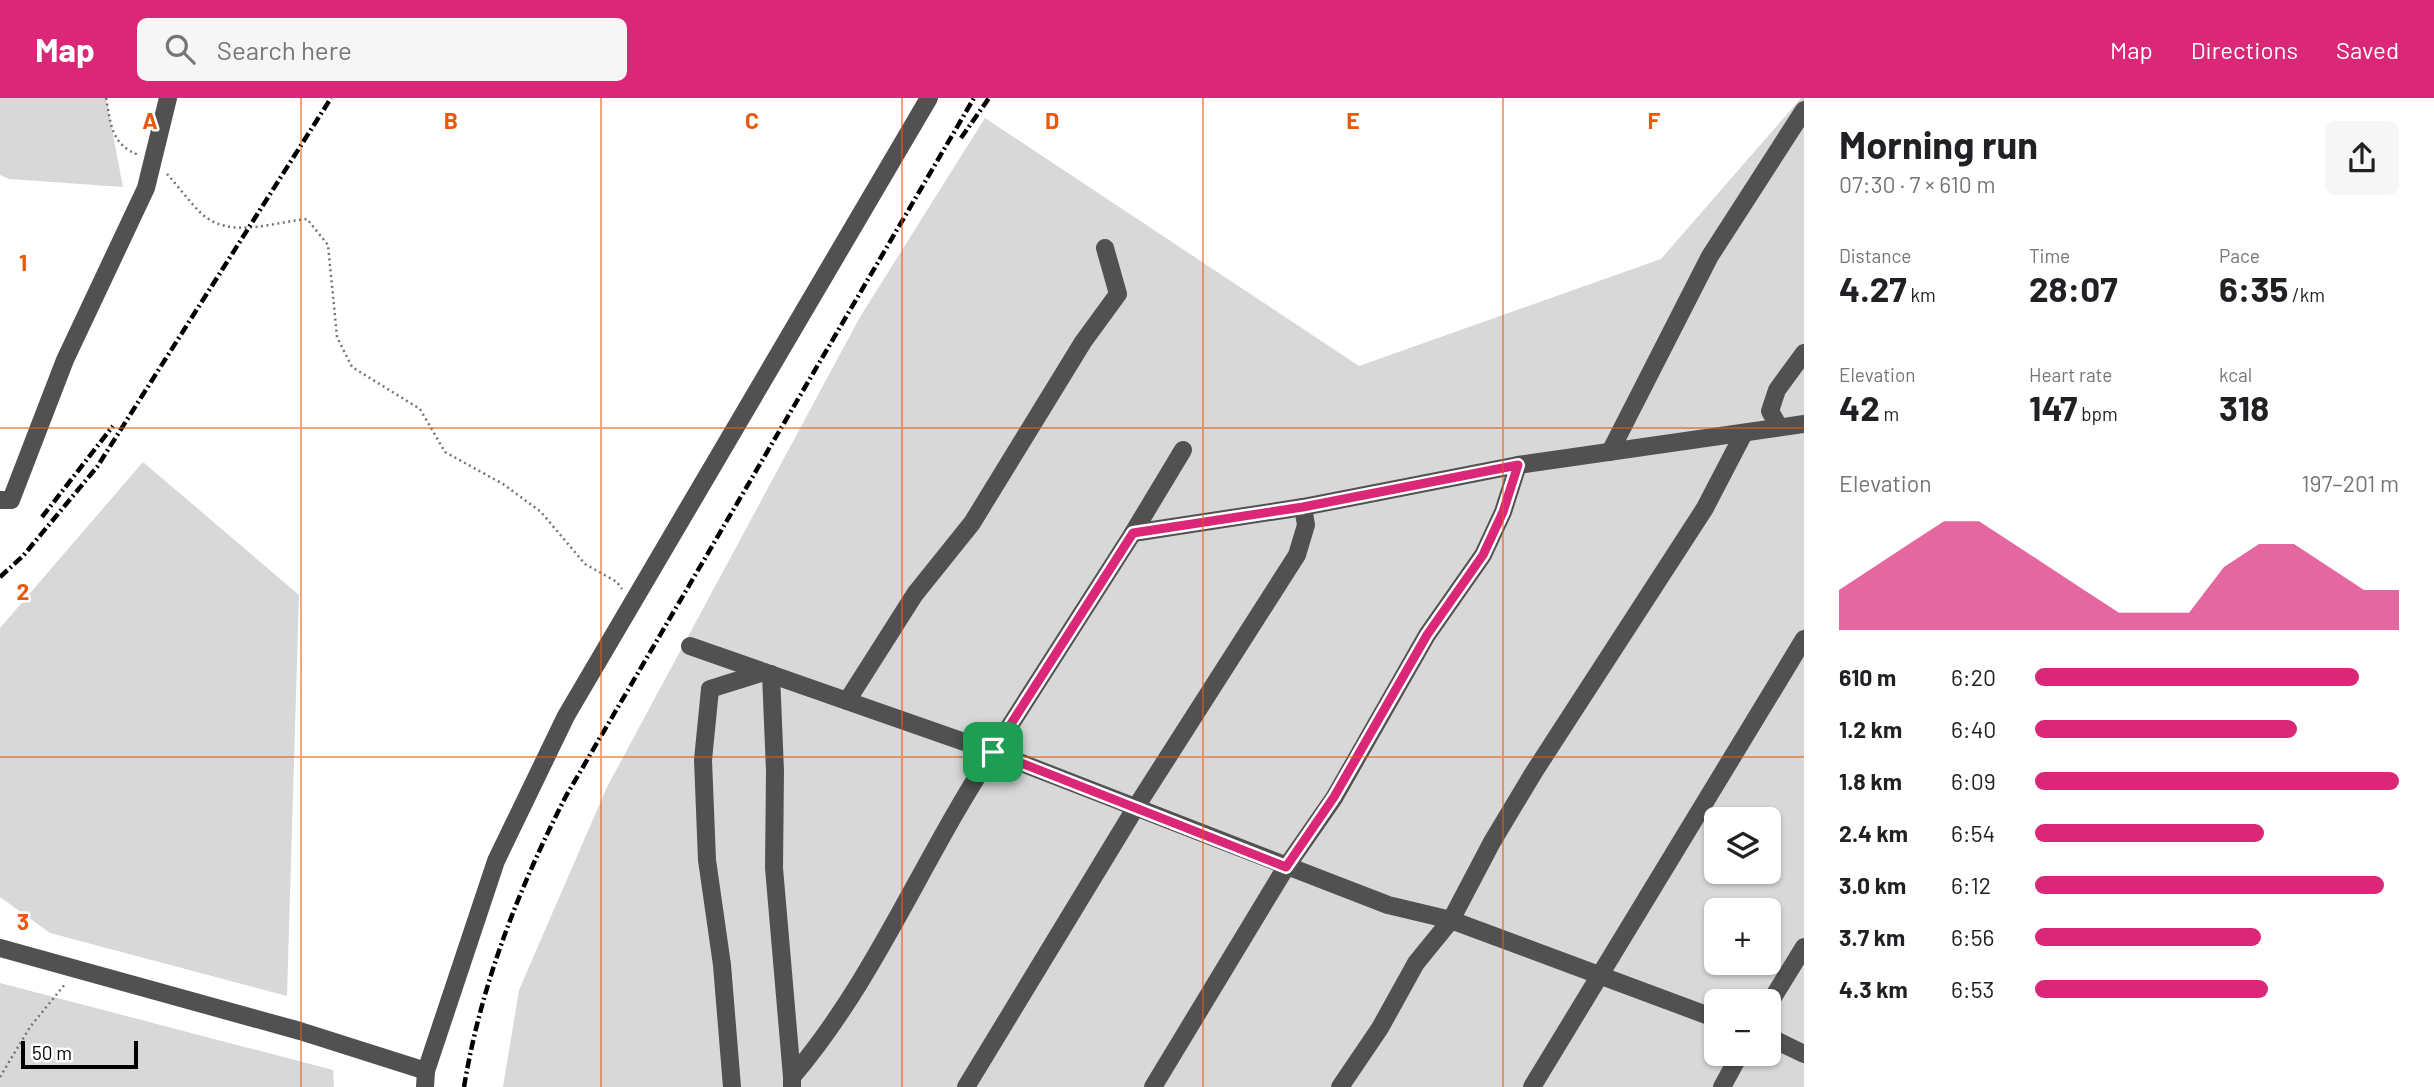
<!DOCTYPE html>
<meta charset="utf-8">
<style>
:root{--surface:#fff;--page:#f6f6f6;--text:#202124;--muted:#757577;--accent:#db2777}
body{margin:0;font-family:Barlow,sans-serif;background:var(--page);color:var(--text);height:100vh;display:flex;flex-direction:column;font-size:26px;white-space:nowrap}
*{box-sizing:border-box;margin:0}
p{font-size:23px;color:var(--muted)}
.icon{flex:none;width:38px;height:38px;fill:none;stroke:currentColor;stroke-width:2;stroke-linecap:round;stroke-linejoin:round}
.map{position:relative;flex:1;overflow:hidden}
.panel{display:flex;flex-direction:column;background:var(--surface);width:630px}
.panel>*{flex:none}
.fabs{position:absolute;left:1704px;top:709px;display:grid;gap:14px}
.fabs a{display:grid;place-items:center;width:77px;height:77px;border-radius:10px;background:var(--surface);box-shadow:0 2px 5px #0004;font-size:35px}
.scale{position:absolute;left:21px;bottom:18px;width:117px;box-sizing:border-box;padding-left:7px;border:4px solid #000;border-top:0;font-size:19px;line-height:24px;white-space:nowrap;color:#000;-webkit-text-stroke:5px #fff;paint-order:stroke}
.pin{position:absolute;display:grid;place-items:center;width:60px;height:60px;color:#fff;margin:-30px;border-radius:14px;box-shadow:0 4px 10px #0006}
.round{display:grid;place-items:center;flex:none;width:74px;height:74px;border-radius:10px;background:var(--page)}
.head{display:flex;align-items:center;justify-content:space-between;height:119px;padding:0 35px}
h1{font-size:38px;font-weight:700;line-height:52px}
.figures{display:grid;grid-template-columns:repeat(3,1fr);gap:10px;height:119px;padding:7px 35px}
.figures div{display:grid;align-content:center}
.figures b{font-size:35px;font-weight:700}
.figures small{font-size:19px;font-weight:400}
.figures p{font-size:19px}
.chart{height:196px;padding:14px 35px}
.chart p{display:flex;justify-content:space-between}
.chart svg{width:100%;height:126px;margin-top:7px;fill:var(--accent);opacity:.7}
ul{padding:0 35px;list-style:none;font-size:23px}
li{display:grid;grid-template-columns:112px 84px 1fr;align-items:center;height:52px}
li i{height:18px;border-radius:9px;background:var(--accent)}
header{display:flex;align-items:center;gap:42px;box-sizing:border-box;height:98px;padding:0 35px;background:var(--accent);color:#fff}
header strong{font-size:33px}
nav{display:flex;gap:38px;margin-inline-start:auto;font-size:24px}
.search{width:490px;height:63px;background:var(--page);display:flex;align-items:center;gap:18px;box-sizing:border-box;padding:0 24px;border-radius:10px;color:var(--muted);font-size:26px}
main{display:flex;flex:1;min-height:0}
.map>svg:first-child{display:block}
.green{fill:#d8d8d8;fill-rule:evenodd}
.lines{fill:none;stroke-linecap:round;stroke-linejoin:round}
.path{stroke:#737373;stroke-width:2.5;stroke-dasharray:2 3.5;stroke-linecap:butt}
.minor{stroke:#515151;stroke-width:18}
.rail{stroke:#000;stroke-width:4.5;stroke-dasharray:10 3.5 2 3.5;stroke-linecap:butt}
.route-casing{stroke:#fff;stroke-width:14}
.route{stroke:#db2777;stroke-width:9}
.grid{fill:none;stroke:#e8590c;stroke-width:2;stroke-opacity:0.55}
.grid-label{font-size:23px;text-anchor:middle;font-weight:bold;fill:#e8590c;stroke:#fff;stroke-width:5;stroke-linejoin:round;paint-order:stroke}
</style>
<header>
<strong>Map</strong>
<div class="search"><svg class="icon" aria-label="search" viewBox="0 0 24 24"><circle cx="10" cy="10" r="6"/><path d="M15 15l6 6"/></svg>Search here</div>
<nav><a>Map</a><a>Directions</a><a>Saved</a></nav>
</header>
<main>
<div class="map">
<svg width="1804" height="989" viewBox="0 0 1804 989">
<rect width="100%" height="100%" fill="#fff"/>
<!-- green -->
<g class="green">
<path d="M 0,0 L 106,0 L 123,89 L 9,81 L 0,77 Z"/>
<path d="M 1801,0 L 1804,0 L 1804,989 L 503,989 L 519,892 L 607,689 L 860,219 L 985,20 L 1359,268 L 1661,161 ZM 1717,721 L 1769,721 L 1769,774 L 1717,774 ZM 1717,812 L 1769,812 L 1769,864 L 1717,864 ZM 1717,903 L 1769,903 L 1769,956 L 1717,956 Z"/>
<path d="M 143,364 L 299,497 L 287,898 L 50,835 L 0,799 L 0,530 Z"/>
<path d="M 0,885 L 333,972 L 334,989 L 0,989 Z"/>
</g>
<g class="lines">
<!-- path -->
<g class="path">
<path d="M 106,0 C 111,26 111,47 139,57"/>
<path d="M 167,76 C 179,89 190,105 203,117 C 231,141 274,124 307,121 L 328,147 L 337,239 L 352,269 L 420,311 L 445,354 L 503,386 L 541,414 L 585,466 L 617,484 L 622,491"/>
<path d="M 0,979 L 30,929 L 66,885"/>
</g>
<!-- minor -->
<g class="minor">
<path d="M 1779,329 L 1770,313 L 1777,292 L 1804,255"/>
<path d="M 1610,354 L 1710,158 L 1804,12"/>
<path d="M 0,402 L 11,402 L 65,262 L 146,90 L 168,0"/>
<path d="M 1133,435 L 1183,352"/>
<path d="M 690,548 L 993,654 L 1133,435 L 1303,409 L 1518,367 L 1804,326"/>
<path d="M 771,576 L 775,673 L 774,770 L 792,979"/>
<path d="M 847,603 L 915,496 L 972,425 L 1083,244 L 1118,196 L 1105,150"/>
<path d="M 0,850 L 300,933 L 426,973"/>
<path d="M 1769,906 L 1804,849"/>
<path d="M 1769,939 L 1804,956"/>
<path d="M 425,989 L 426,973 L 496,763 L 566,618 L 929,0"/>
<path d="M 732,989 L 722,867 L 707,762 L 703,662 L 710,591 L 764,574"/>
<path d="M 792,989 L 792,979 C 875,882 923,759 993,654 L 1388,807 L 1451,822 L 1717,921"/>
<path d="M 966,989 L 1136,709 L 1297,457 L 1306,427 L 1303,409"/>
<path d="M 1153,989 L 1286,769 L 1334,700 L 1427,537 L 1483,457 L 1503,414 L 1518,367"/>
<path d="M 1340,989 L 1380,930 L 1416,865 L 1451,822 L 1492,744 L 1534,674 L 1705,410 L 1744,335"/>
<path d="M 1532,989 L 1804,541"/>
<path d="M 1722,989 L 1740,956"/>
</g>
<!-- rail -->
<g class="rail">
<path d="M 961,40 L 989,0"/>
<path d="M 42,419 L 113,328"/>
<path d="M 0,479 L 23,458 L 97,369 L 331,0"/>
<path d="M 464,989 C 481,886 519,790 566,698 L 974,0"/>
</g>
</g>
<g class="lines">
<defs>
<path id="route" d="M 1518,367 L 1503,414 L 1483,457 L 1427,537 L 1334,699 L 1286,769 L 993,654 L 1133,435 L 1303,409 Z"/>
</defs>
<!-- route casing -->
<use href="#route" class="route-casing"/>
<!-- route -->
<use href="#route" class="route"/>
</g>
<!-- grid -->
<path class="grid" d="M 301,0 L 301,989M 601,0 L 601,989M 902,0 L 902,989M 1203,0 L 1203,989M 1503,0 L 1503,989M 0,330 L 1804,330M 0,659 L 1804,659"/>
<g class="grid-label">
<text x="150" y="31">A</text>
<text x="451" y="31">B</text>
<text x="752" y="31">C</text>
<text x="1052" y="31">D</text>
<text x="1353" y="31">E</text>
<text x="1654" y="31">F</text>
<text x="23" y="173">1</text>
<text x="23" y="502">2</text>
<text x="23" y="832">3</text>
</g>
</svg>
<div class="fabs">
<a><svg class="icon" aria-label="layers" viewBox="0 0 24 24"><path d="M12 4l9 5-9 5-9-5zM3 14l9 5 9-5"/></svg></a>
<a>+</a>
<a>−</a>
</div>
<div class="scale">50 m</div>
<div class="pin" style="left:993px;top:654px;background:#1e9e55"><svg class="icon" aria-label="arrive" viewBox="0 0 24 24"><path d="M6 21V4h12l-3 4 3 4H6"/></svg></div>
</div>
<section class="panel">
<div class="head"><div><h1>Morning run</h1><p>07:30 · 7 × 610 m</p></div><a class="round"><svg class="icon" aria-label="share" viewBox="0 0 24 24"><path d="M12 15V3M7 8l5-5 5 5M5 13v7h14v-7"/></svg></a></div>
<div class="figures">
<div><p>Distance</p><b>4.27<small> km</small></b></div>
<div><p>Time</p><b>28:07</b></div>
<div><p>Pace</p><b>6:35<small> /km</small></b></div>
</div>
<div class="figures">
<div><p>Elevation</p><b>42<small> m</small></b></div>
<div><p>Heart rate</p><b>147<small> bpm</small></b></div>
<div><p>kcal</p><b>318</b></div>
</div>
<div class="chart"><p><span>Elevation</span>197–201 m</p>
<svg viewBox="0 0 160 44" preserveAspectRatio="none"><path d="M0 44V30L10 22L20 14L30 6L40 6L50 14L60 22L70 30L80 38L90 38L100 38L110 22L120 14L130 14L140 22L150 30L160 30V44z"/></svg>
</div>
<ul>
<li><b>610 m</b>6:20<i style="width:89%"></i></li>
<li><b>1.2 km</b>6:40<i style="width:72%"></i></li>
<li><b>1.8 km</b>6:09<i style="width:100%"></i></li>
<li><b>2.4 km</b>6:54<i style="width:63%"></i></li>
<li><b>3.0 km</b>6:12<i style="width:96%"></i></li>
<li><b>3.7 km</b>6:56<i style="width:62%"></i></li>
<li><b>4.3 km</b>6:53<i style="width:64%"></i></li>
</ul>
</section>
</main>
